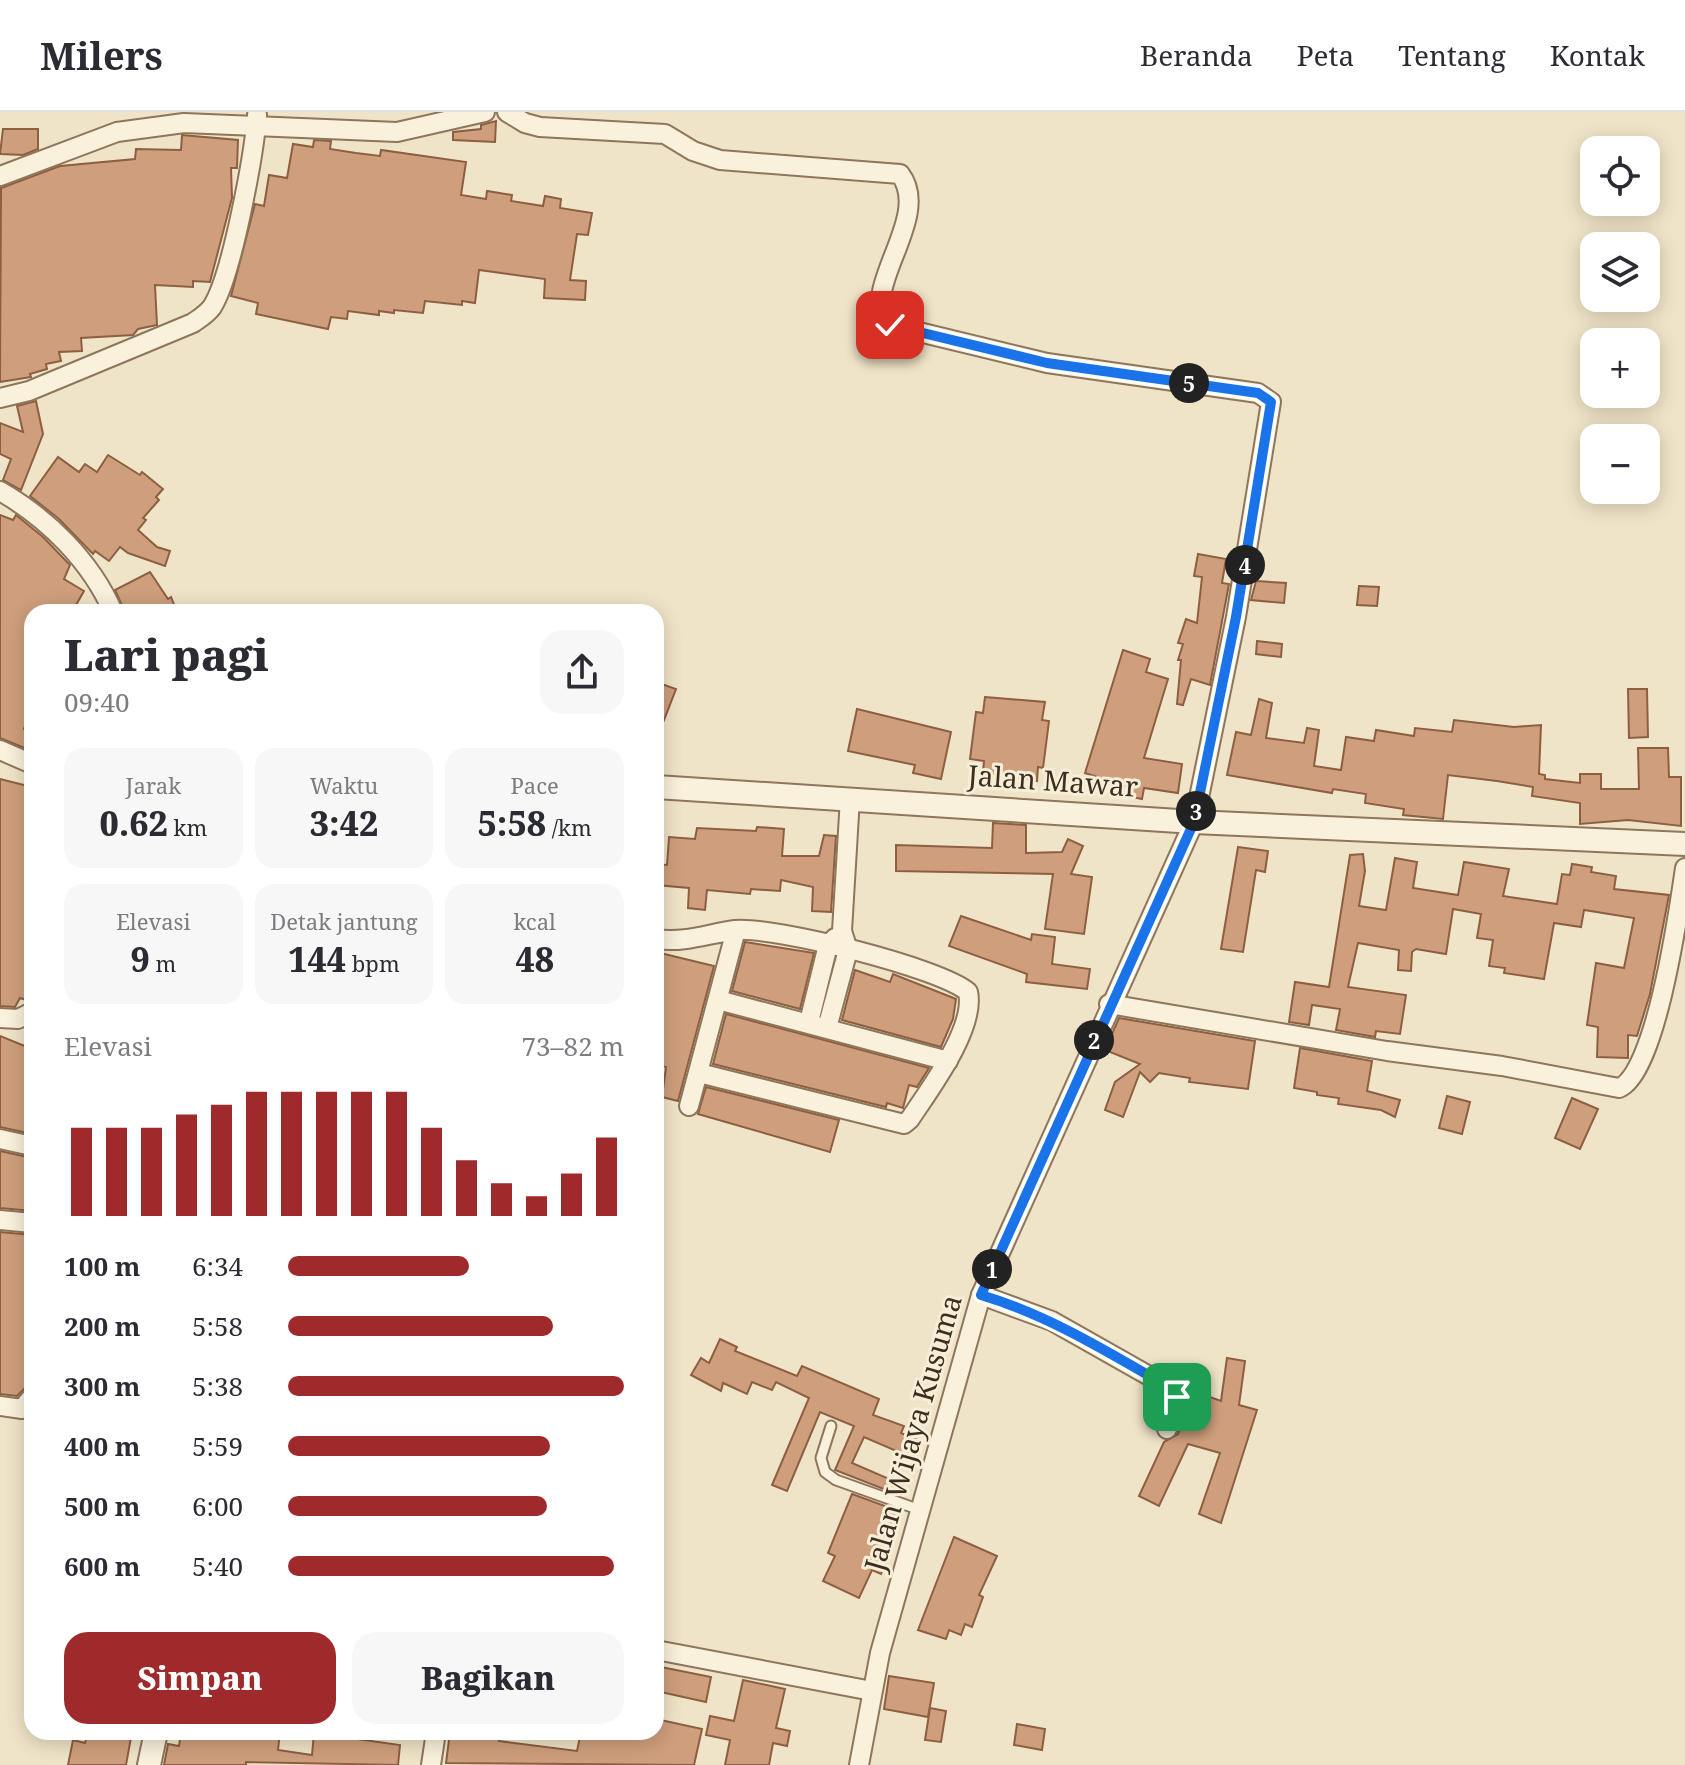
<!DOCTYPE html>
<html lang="id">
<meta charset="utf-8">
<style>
:root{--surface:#fff;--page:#f7f7f7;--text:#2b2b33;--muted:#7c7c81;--line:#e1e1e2;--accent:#9e2a2b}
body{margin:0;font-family:"Noto Serif",serif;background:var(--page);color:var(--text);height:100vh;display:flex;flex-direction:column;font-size:30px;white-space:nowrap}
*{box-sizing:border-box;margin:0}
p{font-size:26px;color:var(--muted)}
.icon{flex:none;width:44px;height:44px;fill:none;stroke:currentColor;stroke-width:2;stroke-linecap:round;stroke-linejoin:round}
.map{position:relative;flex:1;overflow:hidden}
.details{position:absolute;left:24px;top:492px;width:640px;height:1136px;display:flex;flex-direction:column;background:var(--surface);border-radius:24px;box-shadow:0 4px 20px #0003}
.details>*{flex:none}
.tools{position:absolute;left:1580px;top:24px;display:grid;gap:16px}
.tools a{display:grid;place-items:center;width:80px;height:80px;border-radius:16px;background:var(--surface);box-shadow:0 4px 20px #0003;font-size:40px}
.pin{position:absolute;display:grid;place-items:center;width:68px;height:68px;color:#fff;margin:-34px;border-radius:16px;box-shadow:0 4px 12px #0006}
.km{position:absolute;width:40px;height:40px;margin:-20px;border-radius:50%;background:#222;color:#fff;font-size:22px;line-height:40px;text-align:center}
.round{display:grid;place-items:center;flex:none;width:84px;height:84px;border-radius:24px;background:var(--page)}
.overview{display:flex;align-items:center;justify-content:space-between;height:136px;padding:0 40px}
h1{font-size:44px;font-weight:800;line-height:60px}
.metrics{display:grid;grid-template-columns:repeat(3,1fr);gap:12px;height:136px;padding:8px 40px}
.metrics div{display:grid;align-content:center;border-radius:20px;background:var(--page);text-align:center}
.metrics b{font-size:34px;font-weight:800}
.metrics small{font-size:22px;font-weight:400}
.metrics p{font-size:22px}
.chart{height:224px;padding:16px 40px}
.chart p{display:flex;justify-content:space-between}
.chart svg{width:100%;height:144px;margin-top:8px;stroke:var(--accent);stroke-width:6}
.action{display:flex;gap:16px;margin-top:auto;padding:16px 40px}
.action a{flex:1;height:92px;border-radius:24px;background:var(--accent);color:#fff;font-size:32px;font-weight:800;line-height:92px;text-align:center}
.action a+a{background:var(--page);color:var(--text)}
ul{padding:0 40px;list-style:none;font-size:26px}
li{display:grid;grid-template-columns:128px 96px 1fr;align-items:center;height:60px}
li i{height:20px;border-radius:10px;background:var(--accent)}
header{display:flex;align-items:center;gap:48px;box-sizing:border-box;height:112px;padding:0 40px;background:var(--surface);border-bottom:2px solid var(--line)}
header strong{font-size:38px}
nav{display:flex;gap:44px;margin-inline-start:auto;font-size:28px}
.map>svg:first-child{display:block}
.building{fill:#cf9f7d;stroke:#8d5f41;stroke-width:2}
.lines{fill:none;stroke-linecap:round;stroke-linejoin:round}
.service-casing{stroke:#8d765c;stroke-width:13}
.minor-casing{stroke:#8d765c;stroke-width:22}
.tertiary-casing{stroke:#8d765c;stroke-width:26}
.service{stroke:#faf1dc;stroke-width:9}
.minor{stroke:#faf1dc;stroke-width:18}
.tertiary{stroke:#faf1dc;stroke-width:22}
.route-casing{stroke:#fff;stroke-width:16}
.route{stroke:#1a73e8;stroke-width:10}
.labels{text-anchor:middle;stroke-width:6;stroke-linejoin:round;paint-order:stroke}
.street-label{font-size:28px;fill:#3d2e20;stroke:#f7eed8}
</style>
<header>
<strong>Milers</strong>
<nav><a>Beranda</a><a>Peta</a><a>Tentang</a><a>Kontak</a></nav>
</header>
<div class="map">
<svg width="1685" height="1653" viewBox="0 0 1685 1653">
<rect width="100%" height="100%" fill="#f0e4c8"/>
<!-- building -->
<g class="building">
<path d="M 496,9 L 495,30 L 453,28 L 453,20 L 481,17 L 481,13 Z"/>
<path d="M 3,17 L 38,17 L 38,37 L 23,43 L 0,42 Z"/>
<path d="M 182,23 L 238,28 L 237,56 L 231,56 L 232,86 L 210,170 L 193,169 L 193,175 L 155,173 L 157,213 L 138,217 L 133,223 L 81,226 L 82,239 L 59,240 L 61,249 L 46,252 L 47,257 L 30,262 L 31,265 L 0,270 L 1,76 L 60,54 L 135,47 L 136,37 L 181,38 Z"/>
<path d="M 314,28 L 331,29 L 330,37 L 356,41 L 380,44 L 381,38 L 466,50 L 461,83 L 486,87 L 487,79 L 512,83 L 511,89 L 543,94 L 545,84 L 561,87 L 560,96 L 592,101 L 588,123 L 577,122 L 570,168 L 586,169 L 585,188 L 544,186 L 545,167 L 479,158 L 475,191 L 462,189 L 462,193 L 425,189 L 423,201 L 394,198 L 394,201 L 379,199 L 379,203 L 348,199 L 347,207 L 331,205 L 328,217 L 256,202 L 258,191 L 231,184 L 255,92 L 264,94 L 269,63 L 287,66 L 293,32 L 313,35 Z"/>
<path d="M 36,289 L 43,322 L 21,378 L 3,368 L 11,347 L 0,342 L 0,311 L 23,320 L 17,294 Z"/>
<path d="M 108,343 L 140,363 L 142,360 L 163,377 L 156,385 L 159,388 L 143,406 L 146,408 L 138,418 L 157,435 L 170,439 L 165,454 L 128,441 L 120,435 L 109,449 L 95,439 L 93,442 L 59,407 L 30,384 L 58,345 L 79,360 L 85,352 L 97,360 Z"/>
<path d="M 0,403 L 13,408 L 16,403 L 43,425 L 70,453 L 64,467 L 84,479 L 72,500 L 32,500 L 32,592 L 24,617 L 32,620 L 32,639 L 0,626 Z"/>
<path d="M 1198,442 L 1226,447 L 1222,471 L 1229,472 L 1210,573 L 1191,567 L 1183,593 L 1177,592 L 1181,548 L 1178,548 L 1183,532 L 1178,531 L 1186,507 L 1197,511 L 1202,465 L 1194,464 Z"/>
<path d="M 150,460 L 168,487 L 171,485 L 177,500 L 125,500 L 115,478 Z"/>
<path d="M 1256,469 L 1286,471 L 1284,491 L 1251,488 Z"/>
<path d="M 1359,474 L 1379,475 L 1377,494 L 1357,493 Z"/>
<path d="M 1257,529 L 1282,532 L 1281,545 L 1256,542 Z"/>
<path d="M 1123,538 L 1150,547 L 1146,560 L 1168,567 L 1144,646 L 1182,652 L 1178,681 L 1144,676 L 1142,687 L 1127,684 L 1128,675 L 1085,661 Z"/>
<path d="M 656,570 L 676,577 L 657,626 L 656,626 Z"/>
<path d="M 1628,577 L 1647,577 L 1648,625 L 1629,626 Z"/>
<path d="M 985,585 L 1045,590 L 1042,608 L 1049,609 L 1043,656 L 1038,655 L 1037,669 L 983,660 L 984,649 L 970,647 L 976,600 L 983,601 Z"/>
<path d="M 1259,587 L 1272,591 L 1266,626 L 1304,631 L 1307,616 L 1319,618 L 1314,654 L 1341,658 L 1346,625 L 1374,629 L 1376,618 L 1414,624 L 1415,616 L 1452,620 L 1454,608 L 1514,615 L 1541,613 L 1539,662 L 1545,663 L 1545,667 L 1580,671 L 1580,662 L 1601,662 L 1601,677 L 1639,677 L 1638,636 L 1668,636 L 1669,665 L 1681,665 L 1681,714 L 1628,708 L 1580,712 L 1580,691 L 1532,684 L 1533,675 L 1497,669 L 1448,663 L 1443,707 L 1403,703 L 1404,697 L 1365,691 L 1366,682 L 1333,677 L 1332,681 L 1227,663 L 1236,620 L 1251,623 Z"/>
<path d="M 857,597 L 951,620 L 941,667 L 913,661 L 915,653 L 848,639 Z"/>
<path d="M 0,667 L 32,675 L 32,879 L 29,889 L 20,886 L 15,895 L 0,894 Z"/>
<path d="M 993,711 L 1026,713 L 1026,741 L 1062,740 L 1068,727 L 1083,734 L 1071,762 L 1092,765 L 1084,822 L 1045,817 L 1053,762 L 896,759 L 896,733 L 992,736 Z"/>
<path d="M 757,715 L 784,717 L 782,744 L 819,744 L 824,723 L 836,724 L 831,800 L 812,799 L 813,775 L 781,768 L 780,779 L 751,777 L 750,782 L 707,778 L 705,798 L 688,796 L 689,776 L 656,773 L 656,752 L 667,753 L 669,725 L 695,727 L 697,716 L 756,719 Z"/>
<path d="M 1238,735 L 1268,739 L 1265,760 L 1256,758 L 1243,840 L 1221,837 Z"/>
<path d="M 1363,742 L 1365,759 L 1359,794 L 1386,798 L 1395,746 L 1417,750 L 1413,776 L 1458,783 L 1464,750 L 1509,757 L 1503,784 L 1557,792 L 1562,762 L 1570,763 L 1572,752 L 1592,755 L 1591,760 L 1616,764 L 1614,777 L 1669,783 L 1650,882 L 1637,924 L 1628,923 L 1628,946 L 1597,945 L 1598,915 L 1587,913 L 1596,851 L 1624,856 L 1634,806 L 1584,798 L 1581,815 L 1554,811 L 1544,867 L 1504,861 L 1505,856 L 1489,854 L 1493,828 L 1477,826 L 1481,802 L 1453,797 L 1446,842 L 1416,837 L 1412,840 L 1411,859 L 1398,858 L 1399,838 L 1358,831 L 1348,875 L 1406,883 L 1400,922 L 1376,919 L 1375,925 L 1336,918 L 1340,897 L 1312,893 L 1309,913 L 1289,910 L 1295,870 L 1329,875 L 1350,743 Z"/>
<path d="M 961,804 L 1031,828 L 1032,822 L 1055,825 L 1052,852 L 1090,857 L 1087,877 L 1026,870 L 1027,862 L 949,834 Z"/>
<path d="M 745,830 L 814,841 L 800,897 L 732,879 Z"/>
<path d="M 656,840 L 714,854 L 678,989 L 662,985 L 666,955 L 656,953 Z"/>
<path d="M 855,858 L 890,870 L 893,862 L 956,887 L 953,907 L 941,935 L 842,908 Z"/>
<path d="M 726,902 L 929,956 L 917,975 L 909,973 L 903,996 L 887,991 L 886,995 L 713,952 Z"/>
<path d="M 1119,906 L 1255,929 L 1248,977 L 1189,970 L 1190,966 L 1159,961 L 1150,970 L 1140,960 L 1123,1005 L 1105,998 L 1115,970 L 1140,952 L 1105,938 Z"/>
<path d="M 0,924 L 32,937 L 32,1022 L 0,1015 Z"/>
<path d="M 1300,936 L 1372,949 L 1367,979 L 1400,988 L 1395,1005 L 1381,998 L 1338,992 L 1339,986 L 1317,983 L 1317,980 L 1294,976 Z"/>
<path d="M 706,975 L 839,1008 L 830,1040 L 698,1002 Z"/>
<path d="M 1447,984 L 1470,990 L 1462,1022 L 1439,1016 Z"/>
<path d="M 1572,986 L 1598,997 L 1580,1037 L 1555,1026 Z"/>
<path d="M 0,1039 L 32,1046 L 32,1099 L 0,1096 Z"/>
<path d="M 0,1120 L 32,1123 L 32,1260 L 27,1274 L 17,1284 L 0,1282 Z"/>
<path d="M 720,1227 L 737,1235 L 735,1239 L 797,1264 L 802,1254 L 879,1287 L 873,1303 L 904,1314 L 901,1321 L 922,1330 L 915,1347 L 864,1325 L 852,1351 L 903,1373 L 899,1383 L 835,1358 L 854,1314 L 820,1300 L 787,1379 L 772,1373 L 809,1286 L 776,1270 L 772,1278 L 752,1270 L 747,1282 L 723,1271 L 721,1279 L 691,1263 L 701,1246 L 709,1251 Z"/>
<path d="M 1227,1246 L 1245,1249 L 1239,1293 L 1257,1298 L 1221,1411 L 1199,1402 L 1220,1341 L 1188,1332 L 1159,1394 L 1139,1384 L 1164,1330 L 1178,1322 L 1188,1293 L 1206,1298 L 1210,1285 L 1221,1289 Z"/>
<path d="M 852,1382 L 896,1398 L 881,1438 L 890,1442 L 881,1462 L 872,1458 L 859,1486 L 823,1469 L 835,1444 L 828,1441 Z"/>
<path d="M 954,1425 L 997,1444 L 979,1483 L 983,1485 L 972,1515 L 965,1512 L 961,1523 L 949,1518 L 946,1527 L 918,1518 Z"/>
<path d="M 656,1554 L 711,1565 L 706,1590 L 656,1579 Z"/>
<path d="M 889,1564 L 934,1571 L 928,1605 L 884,1597 Z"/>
<path d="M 743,1568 L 785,1577 L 776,1616 L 790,1619 L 787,1634 L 773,1631 L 769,1653 L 725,1653 L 730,1628 L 706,1623 L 710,1604 L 734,1609 Z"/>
<path d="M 930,1596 L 946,1599 L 941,1630 L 925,1628 Z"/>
<path d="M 656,1607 L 702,1617 L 694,1653 L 446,1651 L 450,1620 L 500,1624 L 499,1629 L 577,1639 L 581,1620 L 656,1620 Z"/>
<path d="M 1017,1612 L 1045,1617 L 1042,1638 L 1014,1633 Z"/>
<path d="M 88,1620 L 132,1620 L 126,1653 L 68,1653 L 73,1628 L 85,1631 Z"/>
<path d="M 181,1620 L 280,1620 L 278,1638 L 312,1643 L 314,1621 L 400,1633 L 398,1653 L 246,1650 L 246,1653 L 164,1653 L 168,1632 L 179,1634 Z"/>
</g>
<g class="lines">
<defs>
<path id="service" d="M 831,1314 L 821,1346 L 825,1360 L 836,1368 L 920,1398"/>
<g id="minor">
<path d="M 507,0 L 525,11 L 540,15 L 665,22 L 693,39 L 720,48 L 900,62 C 934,106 855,180 890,213 L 1047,251 L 1258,281 L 1271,290 L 1236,505 L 1194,710 L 981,1183 L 880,1541 L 859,1653"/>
<path d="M 0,64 L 117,20 L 184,11 L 397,20 L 485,0"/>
<path d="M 0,286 L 29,279 L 193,211 C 200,206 207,202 212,195 C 232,164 254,42 257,3"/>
<path d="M 0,379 C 47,406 91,449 113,500"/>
<path d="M 0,638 L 32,652"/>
<path d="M 656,827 C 685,831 707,822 735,818 C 773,814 941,856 968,880 C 976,916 929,978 910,1007 L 904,1012 L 699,961"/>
<path d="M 718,888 L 948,949"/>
<path d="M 1109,892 L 1387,939 L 1502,954 L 1619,976 C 1656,962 1679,797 1685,756"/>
<path d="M 0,906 L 18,907 L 32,900"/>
<path d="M 809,910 L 828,833 L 835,826"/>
<path d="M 827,916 L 848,838 L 842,819 L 850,686"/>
<path d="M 689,994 L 736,818"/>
<path d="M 0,1027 L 32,1034"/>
<path d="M 0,1108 L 32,1111"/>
<path d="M 981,1183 L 1052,1209 L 1174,1278 L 1177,1288 L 1167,1317"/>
<path d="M 0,1294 L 22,1297 L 32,1285"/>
<path d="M 656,1538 L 872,1579"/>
<path d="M 431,1653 L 436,1620"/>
</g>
<g id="tertiary">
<path d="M 656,675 L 1194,710 L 1685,732"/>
<path d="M 149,1653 L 156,1620"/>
</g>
</defs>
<!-- service casing -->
<use href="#service" class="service-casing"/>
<!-- minor casing -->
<use href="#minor" class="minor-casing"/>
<!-- tertiary casing -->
<use href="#tertiary" class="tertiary-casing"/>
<!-- service -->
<use href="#service" class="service"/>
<!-- minor -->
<use href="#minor" class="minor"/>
<!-- tertiary -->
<use href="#tertiary" class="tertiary"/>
</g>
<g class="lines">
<defs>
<path id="route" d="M 890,213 L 1047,251 L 1258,281 L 1271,290 L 1236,505 L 1194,710 L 981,1183 C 1051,1204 1111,1242 1174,1278 L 1177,1285"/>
</defs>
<!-- route casing -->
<use href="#route" class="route-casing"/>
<!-- route -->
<use href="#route" class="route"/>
</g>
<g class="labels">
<!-- street labels -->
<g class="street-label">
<text transform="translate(1053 669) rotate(4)" y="10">Jalan Mawar</text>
<text transform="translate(913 1321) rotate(-74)" y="10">Jalan Wijaya Kusuma</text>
</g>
</g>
</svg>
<div class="tools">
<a><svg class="icon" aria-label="locate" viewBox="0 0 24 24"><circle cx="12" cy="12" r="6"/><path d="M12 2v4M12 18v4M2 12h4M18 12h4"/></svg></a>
<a><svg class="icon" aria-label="layers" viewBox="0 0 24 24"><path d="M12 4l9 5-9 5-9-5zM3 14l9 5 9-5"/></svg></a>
<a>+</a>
<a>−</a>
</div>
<div class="pin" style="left:1177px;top:1285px;background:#1e9e55"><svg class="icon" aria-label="arrive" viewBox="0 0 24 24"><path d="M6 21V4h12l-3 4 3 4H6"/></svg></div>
<div class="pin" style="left:890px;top:213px;background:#d93025"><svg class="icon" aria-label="check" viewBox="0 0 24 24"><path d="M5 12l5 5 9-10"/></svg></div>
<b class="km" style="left:992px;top:1157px">1</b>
<b class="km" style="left:1094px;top:928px">2</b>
<b class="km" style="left:1196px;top:699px">3</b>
<b class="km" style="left:1245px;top:453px">4</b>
<b class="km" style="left:1189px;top:271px">5</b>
<section class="details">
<div class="overview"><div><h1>Lari pagi</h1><p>09:40</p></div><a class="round"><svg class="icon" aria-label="share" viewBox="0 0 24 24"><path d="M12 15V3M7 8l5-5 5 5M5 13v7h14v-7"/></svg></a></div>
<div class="metrics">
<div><p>Jarak</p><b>0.62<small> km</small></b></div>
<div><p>Waktu</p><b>3:42</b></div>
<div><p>Pace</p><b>5:58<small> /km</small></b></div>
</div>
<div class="metrics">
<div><p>Elevasi</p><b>9<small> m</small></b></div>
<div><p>Detak jantung</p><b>144<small> bpm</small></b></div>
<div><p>kcal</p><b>48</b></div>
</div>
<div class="chart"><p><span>Elevasi</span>73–82 m</p>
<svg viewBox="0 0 160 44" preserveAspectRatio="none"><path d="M5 44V17M15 44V17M25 44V17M35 44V13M45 44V10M55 44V6M65 44V6M75 44V6M85 44V6M95 44V6M105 44V17M115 44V27M125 44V34M135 44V38M145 44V31M155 44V20"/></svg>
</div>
<ul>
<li><b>100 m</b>6:34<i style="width:54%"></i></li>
<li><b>200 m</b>5:58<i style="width:79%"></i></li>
<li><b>300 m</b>5:38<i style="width:100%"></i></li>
<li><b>400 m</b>5:59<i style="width:78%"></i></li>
<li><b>500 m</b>6:00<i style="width:77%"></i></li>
<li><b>600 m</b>5:40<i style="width:97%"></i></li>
</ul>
<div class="action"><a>Simpan</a><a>Bagikan</a></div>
</section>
</div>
